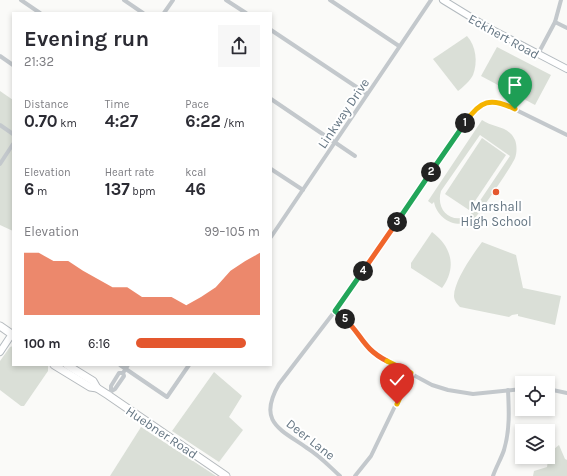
<!DOCTYPE html>
<meta charset="utf-8">
<style>
:root{--surface:#fff;--page:#f7f7f7;--text:#2b2b33;--muted:#7c7c81;--accent:#e4572e}
body{margin:0;font-family:Karla,sans-serif;background:var(--page);color:var(--text);height:100vh;display:flex;flex-direction:column;font-size:15px;white-space:nowrap}
*{box-sizing:border-box;margin:0}
p{font-size:13px;color:var(--muted)}
.icon{flex:none;width:22px;height:22px;fill:none;stroke:currentColor;stroke-width:2;stroke-linecap:round;stroke-linejoin:round}
.map{position:relative;flex:1;overflow:hidden}
.panel{position:absolute;left:12px;top:12px;width:260px;height:354px;display:flex;flex-direction:column;background:var(--surface);border-radius:0px;box-shadow:0 2px 6px #0003}
.panel>*{flex:none}
.buttons{position:absolute;left:515px;top:376px;display:grid;gap:8px}
.buttons a{display:grid;place-items:center;width:40px;height:40px;border-radius:0px;background:var(--surface);box-shadow:0 2px 6px #0003;font-size:20px}
.pin{position:absolute;display:grid;place-items:center;width:34px;height:34px;color:#fff;margin:-41px -17px;border-radius:50% 50% 50% 0;rotate:-45deg;box-shadow:0 0 4px #0007}
.pin .icon{rotate:45deg}
.km{position:absolute;width:20px;height:20px;margin:-10px;border-radius:50%;background:#222;color:#fff;font-size:11px;line-height:20px;text-align:center}
.round{display:grid;place-items:center;flex:none;width:42px;height:42px;border-radius:0px;background:var(--page)}
.overview{display:flex;align-items:center;justify-content:space-between;height:68px;padding:0 12px}
h1{font-size:22px;font-weight:700;line-height:30px}
.metrics{display:grid;grid-template-columns:repeat(3,1fr);gap:6px;height:68px;padding:4px 12px}
.metrics div{display:grid;align-content:center}
.metrics b{font-size:17px;font-weight:700}
.metrics small{font-size:11px;font-weight:400}
.metrics p{font-size:11px}
.chart{height:112px;padding:8px 12px}
.chart p{display:flex;justify-content:space-between}
.chart svg{width:100%;height:72px;margin-top:4px;fill:var(--accent);opacity:.7}
ul{padding:0 12px;list-style:none;font-size:13px}
li{display:grid;grid-template-columns:64px 48px 1fr;align-items:center;height:30px}
li i{height:10px;border-radius:5px;background:var(--accent)}
.map>svg:first-child{display:block}
.green{fill:#dadfd7;fill-rule:evenodd}
.lines{fill:none;stroke-linecap:round;stroke-linejoin:round}
.secondary-casing{stroke:#b3babf;stroke-width:8}
.primary-casing{stroke:#b5babe;stroke-width:9}
.street{stroke:#c3c8cc;stroke-width:4}
.secondary{stroke:#fff;stroke-width:6}
.primary{stroke:#fff;stroke-width:7}
.split-1-casing{stroke:#fff;stroke-width:8}
.split-2-casing{stroke:#fff;stroke-width:8}
.split-3-casing{stroke:#fff;stroke-width:8}
.split-4-casing{stroke:#fff;stroke-width:8}
.split-5-casing{stroke:#fff;stroke-width:8}
.split-6-casing{stroke:#fff;stroke-width:8}
.split-7-casing{stroke:#fff;stroke-width:8}
.split-1{stroke:#f5b400;stroke-width:5}
.split-2{stroke:#22a559;stroke-width:5}
.split-3{stroke:#22a559;stroke-width:5}
.split-4{stroke:#f0652b;stroke-width:5}
.split-5{stroke:#22a559;stroke-width:5}
.split-6{stroke:#f0652b;stroke-width:5}
.split-7{stroke:#f5b400;stroke-width:5}
.poi-dot{fill:#e4572e;stroke:#fff;stroke-width:1.5}
.labels{text-anchor:middle;stroke-width:4;stroke-linejoin:round;paint-order:stroke}
.street-label{font-size:13px;fill:#657683;stroke:#fff}
.poi-label{font-size:13px;fill:#657683;stroke:#fff}
</style>
<div class="map">
<svg width="567" height="476" viewBox="0 0 567 476">
<rect width="100%" height="100%" fill="#fafaf8"/>
<!-- green -->
<g class="green">
<path d="M 467,36 C 476,46 478,62 473,75 C 470,81 463,87 458,91 L 433,59 Z"/>
<path d="M 497,47 L 551,75 L 535,105 L 481,76 Z"/>
<path d="M 0,91 L 13,100 L 13,231 L 0,225 Z"/>
<path d="M 482,120 C 493,128 508,125 515,140 C 517,145 517,153 515,158 C 512,166 480,213 474,219 C 458,231 437,219 434,202 L 432,204 L 428,201 ZM 480,135 L 510,156 L 471,214 C 453,226 435,211 441,191 Z"/>
<path d="M 482,138 L 506,155 L 469,210 L 445,194 Z"/>
<path d="M 432,232 C 452,247 457,268 442,288 L 411,268 L 411,263 Z"/>
<path d="M 482,242 L 516,255 L 523,288 L 561,296 L 555,325 L 518,316 L 518,314 L 512,315 L 509,317 L 460,307 C 457,304 454,300 454,296 C 454,281 473,254 482,242 Z"/>
<path d="M 13,346 L 13,365 L 46,365 L 48,366 L 48,371 L 24,406 L 21,406 L 0,390 L 0,361 L 10,347 Z"/>
<path d="M 214,372 L 242,396 L 229,417 L 243,430 L 219,462 L 172,431 Z"/>
<path d="M 141,427 L 216,476 L 110,476 Z"/>
<path d="M 559,445 L 565,459 L 567,460 L 567,476 L 533,476 L 534,471 L 547,467 L 549,453 Z"/>
</g>
<g class="lines">
<defs>
<g id="secondary">
<path d="M 443,0 L 487,27 L 567,69"/>
<path d="M 0,352 L 12,334"/>
</g>
<g id="primary">
<path d="M 0,326 L 13,335"/>
<path d="M 54,365 L 90,387 L 97,388"/>
<path d="M 67,365 L 93,381 L 97,388 L 108,395 L 226,476"/>
</g>
</defs>
<!-- secondary casing -->
<use href="#secondary" class="secondary-casing"/>
<!-- primary casing -->
<use href="#primary" class="primary-casing"/>
<!-- street -->
<g class="street">
<path d="M 21,0 L 40,13"/>
<path d="M 124,0 L 143,13"/>
<path d="M 226,0 L 246,13"/>
<path d="M 330,0 L 399,46"/>
<path d="M 164,13 L 173,0"/>
<path d="M 555,22 L 567,28"/>
<path d="M 271,30 L 367,94"/>
<path d="M 538,54 L 555,22 L 561,0"/>
<path d="M 0,56 L 13,65"/>
<path d="M 271,99 L 355,156"/>
<path d="M 0,125 L 13,134"/>
<path d="M 0,164 L 13,144"/>
<path d="M 271,169 L 303,190"/>
<path d="M 271,237 L 431,0"/>
<path d="M 335,311 L 346,320 L 367,348 L 380,357 L 432,385 L 448,390 L 473,394 L 522,389"/>
<path d="M 120,365 L 167,397 L 189,365"/>
<path d="M 548,389 L 567,393"/>
<path d="M 111,391 L 111,386 L 119,373 L 123,373 L 128,365"/>
<path d="M 110,392 L 115,389 L 124,376 L 123,373"/>
<path d="M 340,476 C 329,466 320,456 307,448 C 280,429 257,422 279,384 L 335,311 L 472,113 C 480,105 488,101 500,102 L 567,135"/>
<path d="M 355,476 L 371,456 L 411,373"/>
<path d="M 493,476 C 496,467 501,459 504,450 C 510,430 509,410 508,390"/>
</g>
<!-- secondary -->
<use href="#secondary" class="secondary"/>
<!-- primary -->
<use href="#primary" class="primary"/>
</g>
<g class="lines">
<defs>
<path id="split-1" d="M 465,123 C 480,100 491,97 515,109"/>
<path id="split-2" d="M 431,172 L 465,123"/>
<path id="split-3" d="M 397,222 L 431,172"/>
<path id="split-4" d="M 363,271 L 397,222"/>
<path id="split-5" d="M 345,319 L 335,311 L 363,271"/>
<path id="split-6" d="M 345,319 C 362,335 363,349 387,361"/>
<path id="split-7" d="M 387,361 L 411,373 L 397,404"/>
</defs>
<!-- split-1 casing -->
<use href="#split-1" class="split-1-casing"/>
<!-- split-2 casing -->
<use href="#split-2" class="split-2-casing"/>
<!-- split-3 casing -->
<use href="#split-3" class="split-3-casing"/>
<!-- split-4 casing -->
<use href="#split-4" class="split-4-casing"/>
<!-- split-5 casing -->
<use href="#split-5" class="split-5-casing"/>
<!-- split-6 casing -->
<use href="#split-6" class="split-6-casing"/>
<!-- split-7 casing -->
<use href="#split-7" class="split-7-casing"/>
<!-- split-1 -->
<use href="#split-1" class="split-1"/>
<!-- split-2 -->
<use href="#split-2" class="split-2"/>
<!-- split-3 -->
<use href="#split-3" class="split-3"/>
<!-- split-4 -->
<use href="#split-4" class="split-4"/>
<!-- split-5 -->
<use href="#split-5" class="split-5"/>
<!-- split-6 -->
<use href="#split-6" class="split-6"/>
<!-- split-7 -->
<use href="#split-7" class="split-7"/>
</g>
<!-- markers -->
<circle class="poi-dot" cx="496" cy="192" r="4"/>
<g class="labels">
<!-- street labels -->
<g class="street-label">
<text transform="translate(504 36) rotate(29)" y="5">Eckhert Road</text>
<text transform="translate(343 113) rotate(-56)" y="5">Linkway Drive</text>
<text transform="translate(162 432) rotate(34)" y="5">Huebner Road</text>
<text transform="translate(311 439) rotate(38)" y="5">Deer Lane</text>
</g>
<!-- poi labels -->
<g class="poi-label">
<text x="496" y="211">Marshall<tspan x="496" dy="15">High School</tspan></text>
</g>
</g>
</svg>
<div class="buttons">
<a><svg class="icon" aria-label="locate" viewBox="0 0 24 24"><circle cx="12" cy="12" r="6"/><path d="M12 2v4M12 18v4M2 12h4M18 12h4"/></svg></a>
<a><svg class="icon" aria-label="layers" viewBox="0 0 24 24"><path d="M12 4l9 5-9 5-9-5zM3 14l9 5 9-5"/></svg></a>
</div>
<div class="pin" style="left:515px;top:109px;background:#1e9e55"><svg class="icon" aria-label="arrive" viewBox="0 0 24 24"><path d="M6 21V4h12l-3 4 3 4H6"/></svg></div>
<div class="pin" style="left:397px;top:404px;background:#d93025"><svg class="icon" aria-label="check" viewBox="0 0 24 24"><path d="M5 12l5 5 9-10"/></svg></div>
<b class="km" style="left:465px;top:123px">1</b>
<b class="km" style="left:431px;top:172px">2</b>
<b class="km" style="left:397px;top:222px">3</b>
<b class="km" style="left:363px;top:271px">4</b>
<b class="km" style="left:345px;top:319px">5</b>
<section class="panel">
<div class="overview"><div><h1>Evening run</h1><p>21:32</p></div><a class="round"><svg class="icon" aria-label="share" viewBox="0 0 24 24"><path d="M12 15V3M7 8l5-5 5 5M5 13v7h14v-7"/></svg></a></div>
<div class="metrics">
<div><p>Distance</p><b>0.70<small> km</small></b></div>
<div><p>Time</p><b>4:27</b></div>
<div><p>Pace</p><b>6:22<small> /km</small></b></div>
</div>
<div class="metrics">
<div><p>Elevation</p><b>6<small> m</small></b></div>
<div><p>Heart rate</p><b>137<small> bpm</small></b></div>
<div><p>kcal</p><b>46</b></div>
</div>
<div class="chart"><p><span>Elevation</span>99–105 m</p>
<svg viewBox="0 0 160 44" preserveAspectRatio="none"><path d="M0 44V6L10 6L20 11L30 11L40 17L50 22L60 27L70 27L80 33L90 33L100 33L110 38L120 33L130 27L140 17L150 11L160 6V44z"/></svg>
</div>
<ul>
<li><b>100 m</b>6:16<i style="width:89%"></i></li>
</ul>
</section>
</div>
